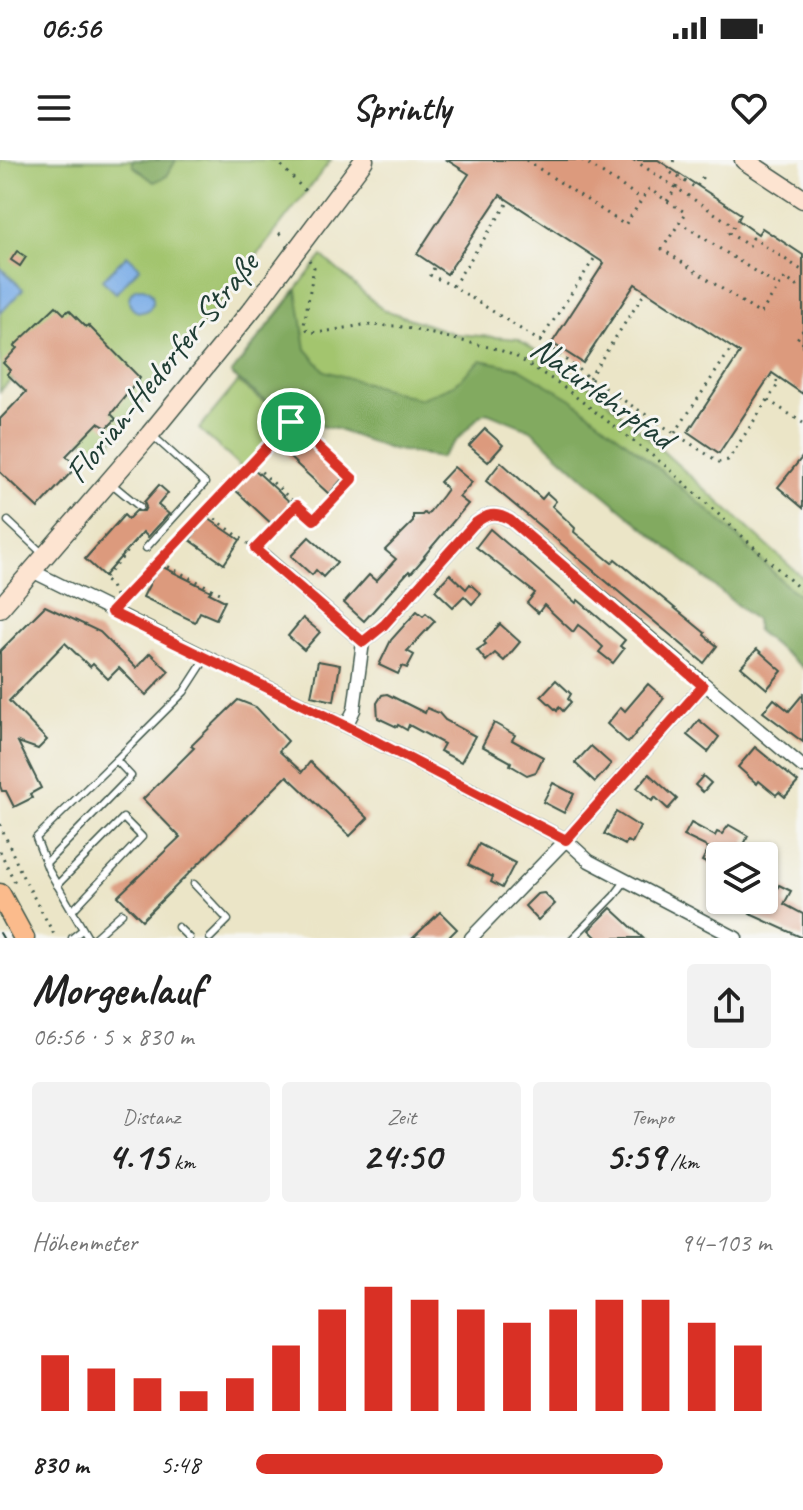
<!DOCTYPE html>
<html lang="de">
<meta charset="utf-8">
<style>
:root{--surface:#fff;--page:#f2f2f2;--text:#222;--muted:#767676;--accent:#d93025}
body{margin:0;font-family:Caveat,sans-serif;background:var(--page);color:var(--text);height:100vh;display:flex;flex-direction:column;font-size:30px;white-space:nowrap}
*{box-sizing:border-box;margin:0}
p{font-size:26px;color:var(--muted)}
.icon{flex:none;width:44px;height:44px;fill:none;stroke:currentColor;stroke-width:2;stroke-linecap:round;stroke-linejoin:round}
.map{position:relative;height:778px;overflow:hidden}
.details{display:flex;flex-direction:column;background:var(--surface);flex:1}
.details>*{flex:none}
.buttons{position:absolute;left:706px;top:682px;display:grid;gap:16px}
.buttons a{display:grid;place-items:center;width:72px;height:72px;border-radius:8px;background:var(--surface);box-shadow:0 2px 6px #0004;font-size:40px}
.pin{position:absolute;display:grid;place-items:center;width:68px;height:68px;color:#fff;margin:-34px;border:4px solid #fff;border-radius:50%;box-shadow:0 2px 8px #0007}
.round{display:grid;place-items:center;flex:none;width:84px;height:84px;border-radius:8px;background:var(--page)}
.summary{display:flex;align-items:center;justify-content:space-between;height:136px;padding:0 32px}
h1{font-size:44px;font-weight:800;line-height:60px}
.figures{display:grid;grid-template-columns:repeat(3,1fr);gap:12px;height:136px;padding:8px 32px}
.figures div{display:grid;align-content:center;border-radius:8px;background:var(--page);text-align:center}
.figures b{font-size:40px;font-weight:800}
.figures small{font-size:22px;font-weight:400}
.figures p{font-size:22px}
.chart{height:224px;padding:16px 32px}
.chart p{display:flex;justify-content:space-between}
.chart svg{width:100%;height:144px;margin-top:8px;stroke:var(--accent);stroke-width:6}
ul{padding:0 32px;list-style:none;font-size:26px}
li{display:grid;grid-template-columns:128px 96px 1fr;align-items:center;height:60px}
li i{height:20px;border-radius:10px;background:var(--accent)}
.status{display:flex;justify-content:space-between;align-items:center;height:56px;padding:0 40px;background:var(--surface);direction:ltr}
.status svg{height:22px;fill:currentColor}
header{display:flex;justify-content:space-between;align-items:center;height:104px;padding:0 32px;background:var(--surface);font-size:36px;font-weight:800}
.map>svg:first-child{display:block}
.green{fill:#a3c56e;stroke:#618151;stroke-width:2}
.forest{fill:#82aa61;stroke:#50744a;stroke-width:2}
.water{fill:#7cade7;stroke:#4e758e;stroke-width:2}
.building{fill:#dc9a7d}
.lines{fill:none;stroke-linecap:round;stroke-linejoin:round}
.lane-casing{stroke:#3e564a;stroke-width:9}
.street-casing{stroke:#3e564a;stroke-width:15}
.secondary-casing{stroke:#3e564a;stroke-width:21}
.primary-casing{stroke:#3e564a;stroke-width:23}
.path{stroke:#3e564a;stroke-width:3;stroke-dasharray:2 6;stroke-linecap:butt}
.lane{stroke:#fff;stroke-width:6}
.street{stroke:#fff;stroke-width:12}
.secondary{stroke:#fde4d1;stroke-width:18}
.primary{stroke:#fbbb8c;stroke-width:20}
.tram{stroke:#1f3d34;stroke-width:2}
.route-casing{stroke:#fff;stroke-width:16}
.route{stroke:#d93025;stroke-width:10}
.labels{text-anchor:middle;stroke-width:6;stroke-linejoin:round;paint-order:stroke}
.street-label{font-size:34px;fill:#1f3d34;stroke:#f6f6f2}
</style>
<div class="status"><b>06:56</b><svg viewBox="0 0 49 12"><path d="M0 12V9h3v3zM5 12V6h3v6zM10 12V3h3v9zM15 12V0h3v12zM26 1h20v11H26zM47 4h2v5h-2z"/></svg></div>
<header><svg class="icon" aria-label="menu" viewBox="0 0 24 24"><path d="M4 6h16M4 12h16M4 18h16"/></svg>Sprintly<svg class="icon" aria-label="heart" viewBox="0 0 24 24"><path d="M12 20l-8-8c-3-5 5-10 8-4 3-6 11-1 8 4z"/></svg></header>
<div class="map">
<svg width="803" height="778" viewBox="0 0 803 778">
<rect width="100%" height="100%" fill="#f6f6f2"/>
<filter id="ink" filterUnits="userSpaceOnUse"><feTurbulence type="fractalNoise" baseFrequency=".0125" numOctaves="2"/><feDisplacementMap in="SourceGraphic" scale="16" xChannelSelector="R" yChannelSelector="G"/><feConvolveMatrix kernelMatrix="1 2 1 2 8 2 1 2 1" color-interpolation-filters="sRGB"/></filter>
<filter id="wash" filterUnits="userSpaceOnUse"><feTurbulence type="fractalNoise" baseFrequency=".006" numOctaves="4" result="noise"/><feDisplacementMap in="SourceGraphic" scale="32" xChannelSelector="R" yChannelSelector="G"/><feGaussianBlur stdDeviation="1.8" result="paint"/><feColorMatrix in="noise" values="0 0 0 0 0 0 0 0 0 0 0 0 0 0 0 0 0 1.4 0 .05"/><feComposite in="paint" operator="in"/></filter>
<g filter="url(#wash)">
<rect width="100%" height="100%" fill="#ebe5c7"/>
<!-- green -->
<g class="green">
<path d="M 0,0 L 331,0 L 101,296 L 83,280 L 80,282 L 12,219 L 0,231 Z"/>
<path d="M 322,96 L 382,149 L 455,174 L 518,179 L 593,228 L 803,418 L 803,508 L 757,471 L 755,460 L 531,269 L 487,252 L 478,257 L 440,298 L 387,288 L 336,269 L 290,260 L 231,214 Z"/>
<path d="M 238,222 L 288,261 L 243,309 L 199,269 Z"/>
</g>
<!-- forest -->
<g class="forest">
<path d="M 132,0 L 176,0 L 167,16 L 154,22 L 133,6 Z"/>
<path d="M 297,130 L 306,189 L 325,211 L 419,239 L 454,225 L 481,200 L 519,208 L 573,240 L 633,287 L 723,363 L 788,427 L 803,437 L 803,508 L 757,471 L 755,460 L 584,318 L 531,270 L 487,252 L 478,257 L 440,298 L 387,288 L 336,269 L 290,260 L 231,214 Z"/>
</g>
<!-- water -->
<g class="water">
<path d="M 127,95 L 140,107 L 116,133 L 102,120 Z"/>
<path d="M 0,107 L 23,129 L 0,154 Z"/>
<circle cx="141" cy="140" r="12"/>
</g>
<g id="blocks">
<!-- building -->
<g class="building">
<path d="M 447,0 L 658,0 L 741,54 L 738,60 L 758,74 L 762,68 L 803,95 L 803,234 L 772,213 L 719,293 L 688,272 L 740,193 L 635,124 L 583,203 L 552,183 L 604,103 L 500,35 L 447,114 L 417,94 L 469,14 Z"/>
<path d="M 17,91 L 26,97 L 20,106 L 11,100 Z"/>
<path d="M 56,146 L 64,154 L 69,150 L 86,167 L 88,165 L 140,218 L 111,254 L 116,259 L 107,268 L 98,263 L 66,296 L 77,306 L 38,348 L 0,312 L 0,259 L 26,232 L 7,214 L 10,210 L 3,203 L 17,188 L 14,186 Z"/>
<path d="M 291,266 L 345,316 L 329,334 L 275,284 Z"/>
<path d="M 485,269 L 503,285 L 488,302 L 469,286 Z"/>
<path d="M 803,296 L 803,348 L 778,327 Z"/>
<path d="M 501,302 L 542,339 L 547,333 L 556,341 L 552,346 L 575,368 L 574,372 L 612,403 L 615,399 L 705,473 L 704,475 L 717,486 L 704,503 L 486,321 Z"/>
<path d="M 252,307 L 293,345 L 274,366 L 233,328 Z"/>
<path d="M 454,307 L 472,322 L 459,337 L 468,344 L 424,396 L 425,397 L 411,413 L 409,411 L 364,461 L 344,443 L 369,415 L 376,421 L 396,399 L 385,390 L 413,362 L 413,355 L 422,355 L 424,353 L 427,355 L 442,336 L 447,329 L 440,322 Z"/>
<path d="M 159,325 L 168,333 L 158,345 L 169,354 L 148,377 L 143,372 L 104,416 L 85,399 L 124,355 L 128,359 L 136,351 L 144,351 L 146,347 L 144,342 Z"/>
<path d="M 206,357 L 240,380 L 224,404 L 190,380 Z"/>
<path d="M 490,369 L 576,443 L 578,440 L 625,480 L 620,486 L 624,489 L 613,503 L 599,492 L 603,487 L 586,471 L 578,465 L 573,472 L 544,445 L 538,453 L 527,443 L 535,433 L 476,387 Z"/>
<path d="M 309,377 L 337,402 L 323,417 L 316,410 L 312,415 L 291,396 Z"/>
<path d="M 159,405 L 211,431 L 209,433 L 225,441 L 216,459 L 200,452 L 195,462 L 143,437 Z"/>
<path d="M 450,414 L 466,429 L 470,424 L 481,434 L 472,444 L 464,436 L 453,447 L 435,430 Z"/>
<path d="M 45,446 L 100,472 L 136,508 L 150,493 L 169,511 L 146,535 L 119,508 L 108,519 L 93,504 L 90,507 L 65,483 L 9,541 L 47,580 L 38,589 L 18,582 L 41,628 L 30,634 L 32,638 L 14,647 L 6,631 L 2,631 L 0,626 L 0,491 Z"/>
<path d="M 417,451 L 423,456 L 426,453 L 435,461 L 407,491 L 414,495 L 407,508 L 402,506 L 398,514 L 379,505 L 391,480 Z"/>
<path d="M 303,458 L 320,472 L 304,490 L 288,476 Z"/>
<path d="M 500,464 L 520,482 L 504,501 L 495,493 L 486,501 L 477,490 L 486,484 L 484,482 Z"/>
<path d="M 757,489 L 782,511 L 767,529 L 741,507 Z"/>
<path d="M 318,501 L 340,505 L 334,541 L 311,536 Z"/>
<path d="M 556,520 L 571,534 L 568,539 L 571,542 L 563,551 L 559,547 L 557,551 L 541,536 Z"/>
<path d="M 648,524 L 664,538 L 628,583 L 607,564 L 621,547 L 625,551 Z"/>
<path d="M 387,534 L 425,553 L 427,548 L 439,553 L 445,560 L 475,576 L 461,602 L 440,591 L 444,584 L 409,565 L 407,570 L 398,565 L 397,567 L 378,558 L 377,543 L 382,535 Z"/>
<path d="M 803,534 L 803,582 L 763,552 L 774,539 L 789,551 Z"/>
<path d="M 238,540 L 256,547 L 288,581 L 279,591 L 302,612 L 310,602 L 368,658 L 350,676 L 287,616 L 142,760 L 118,736 L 180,677 L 143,639 L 194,588 L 191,586 Z"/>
<path d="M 699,560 L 719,577 L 708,592 L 687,575 Z"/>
<path d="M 494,563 L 515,575 L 512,580 L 543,597 L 536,612 L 527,615 L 510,605 L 511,602 L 482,586 Z"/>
<path d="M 591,586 L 611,604 L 595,622 L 575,603 Z"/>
<path d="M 755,587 L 798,622 L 785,637 L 779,632 L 776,635 L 759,621 L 757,624 L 738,607 Z"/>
<path d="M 649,614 L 677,639 L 668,649 L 655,637 L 652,641 L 637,628 Z"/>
<path d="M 703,616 L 711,623 L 703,632 L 695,625 Z"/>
<path d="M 553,623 L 574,634 L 564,653 L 543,642 Z"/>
<path d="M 616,652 L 640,667 L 632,683 L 627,681 L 625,685 L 604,674 Z"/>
<path d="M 691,663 L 715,676 L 717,672 L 722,674 L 729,665 L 748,676 L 743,687 L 738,684 L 732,696 L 720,696 L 720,704 L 717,702 L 714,707 L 702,701 L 709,688 L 684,676 Z"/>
<path d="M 479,684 L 515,703 L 502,728 L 491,722 L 493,717 L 468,705 Z"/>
<path d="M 779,725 L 791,731 L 784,744 L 803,754 L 803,778 L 750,754 L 758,740 L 771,740 Z"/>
<path d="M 544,733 L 555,744 L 538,760 L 525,746 L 537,734 Z"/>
<path d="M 611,748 L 626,762 L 643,778 L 597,778 L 589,770 Z"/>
<path d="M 440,752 L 457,769 L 448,778 L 413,778 Z"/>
</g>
</g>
</g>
<g filter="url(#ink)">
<use href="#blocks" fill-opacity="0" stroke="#3e564a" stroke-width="2"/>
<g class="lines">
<defs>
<g id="lane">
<path d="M 112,324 L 140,347"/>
<path d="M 8,361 L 43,394"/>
<path d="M 146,388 L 205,323 L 152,275"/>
<path d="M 116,600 L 184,532 L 206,498"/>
<path d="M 46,703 L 131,616 L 116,600 L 36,678 L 48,709 L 88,778"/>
<path d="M 194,724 L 228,760 L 210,778"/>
<path d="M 57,725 L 123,658 L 142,677 L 72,751"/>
<path d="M 178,767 L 189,778"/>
<path d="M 72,778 L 82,770"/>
<path d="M 94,778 L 122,753"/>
<path d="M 573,778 L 614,736 L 626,720"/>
</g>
<g id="street">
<path d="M 264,396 L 363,482"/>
<path d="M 34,412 L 346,566 L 566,680 L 589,701 L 736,778"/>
<path d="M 346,566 L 354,550 L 363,482 L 384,465 L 474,364 C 487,354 495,351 510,360 L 803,607"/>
<path d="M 471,778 L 566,680 L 703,526"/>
</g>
<g id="secondary">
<path d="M 744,0 L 803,39"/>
<path d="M 0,448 L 150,274 L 253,148 L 364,0"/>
</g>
<path id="primary" d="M 0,734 L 24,778"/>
</defs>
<!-- lane casing -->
<use href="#lane" class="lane-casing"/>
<!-- street casing -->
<use href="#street" class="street-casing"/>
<!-- secondary casing -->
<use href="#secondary" class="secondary-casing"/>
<!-- primary casing -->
<use href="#primary" class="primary-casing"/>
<!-- path -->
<g class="path">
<path d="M 276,0 L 308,34"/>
<path d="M 526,0 L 625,65 L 649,29 L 686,53 L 662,89 L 760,154 L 785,118 L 803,130"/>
<path d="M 582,0 L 642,39"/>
<path d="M 634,0 L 734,66 L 729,73 L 749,86 L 753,78 L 803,111"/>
<path d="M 674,0 L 668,11 L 696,28 L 705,13"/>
<path d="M 667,41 L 681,21"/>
<path d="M 679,62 L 779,127"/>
<path d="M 279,73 L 285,78"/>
<path d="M 309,100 L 314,107 L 304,165 L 308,171 L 317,173 L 363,165 L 398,166 L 497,189 L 515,196 L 558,223 L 667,307 L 803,432"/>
<path d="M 434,108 L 430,115 L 453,126 L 552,189 L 589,218 L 719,302 L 728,300 L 779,223 L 770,217"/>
<path d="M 453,126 L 507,44"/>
<path d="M 803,170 L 797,179 L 803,182"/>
<path d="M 540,181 L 594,99"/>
<path d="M 589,218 L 644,134"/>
<path d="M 768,240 L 803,263"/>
<path d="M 675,273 L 731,189"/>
<path d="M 252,303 L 291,262 L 353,319 L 314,360 L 297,345"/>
<path d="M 206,352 L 252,303 L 297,345 L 259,384"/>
<path d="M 159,402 L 206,352 L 254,388"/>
<path d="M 115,436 L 111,426 L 103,419 L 131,388"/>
<path d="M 122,441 L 159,402 L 222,434"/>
<path d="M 0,664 L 22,715 L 56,778"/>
<path d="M 0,691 L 17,727"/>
</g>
<!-- lane -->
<use href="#lane" class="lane"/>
<!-- street -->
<use href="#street" class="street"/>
<!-- secondary -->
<use href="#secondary" class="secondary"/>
<!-- primary -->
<use href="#primary" class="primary"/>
<!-- tram -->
<path class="tram" d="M 0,773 L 3,778"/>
</g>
</g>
<g class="lines" filter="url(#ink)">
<defs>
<path id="route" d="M 291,262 L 353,319 L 314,360 L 297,345 L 255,389 L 363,482 L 384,465 L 474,364 C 487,354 495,351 510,360 L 703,526 L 566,680 L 346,566 L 111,452 Z"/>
</defs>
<!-- route casing -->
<use href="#route" class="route-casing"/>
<!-- route -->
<use href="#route" class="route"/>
</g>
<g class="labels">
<!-- street labels -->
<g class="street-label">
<text transform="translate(161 207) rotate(-51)" y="12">Florian-Hedorfer-Straße</text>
<text transform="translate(603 232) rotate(36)" y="12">Naturlehrpfad</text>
</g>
</g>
</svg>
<div class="buttons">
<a><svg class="icon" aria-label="layers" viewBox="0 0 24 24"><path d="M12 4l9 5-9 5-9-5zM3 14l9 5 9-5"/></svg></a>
</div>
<div class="pin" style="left:291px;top:262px;background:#1e9e55"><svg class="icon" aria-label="arrive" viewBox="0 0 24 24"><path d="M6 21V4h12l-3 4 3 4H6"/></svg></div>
</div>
<section class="details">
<div class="summary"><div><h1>Morgenlauf</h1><p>06:56 · 5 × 830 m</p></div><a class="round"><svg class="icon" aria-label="share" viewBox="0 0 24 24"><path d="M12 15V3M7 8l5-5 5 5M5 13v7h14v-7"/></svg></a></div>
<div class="figures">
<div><p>Distanz</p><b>4.15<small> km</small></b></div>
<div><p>Zeit</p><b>24:50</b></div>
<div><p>Tempo</p><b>5:59<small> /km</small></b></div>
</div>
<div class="chart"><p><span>Höhenmeter</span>94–103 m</p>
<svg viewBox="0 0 160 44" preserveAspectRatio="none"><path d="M5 44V27M15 44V31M25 44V34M35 44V38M45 44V34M55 44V24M65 44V13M75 44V6M85 44V10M95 44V13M105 44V17M115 44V13M125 44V10M135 44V10M145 44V17M155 44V24"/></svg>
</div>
<ul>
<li><b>830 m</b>5:48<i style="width:79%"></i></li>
</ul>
</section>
